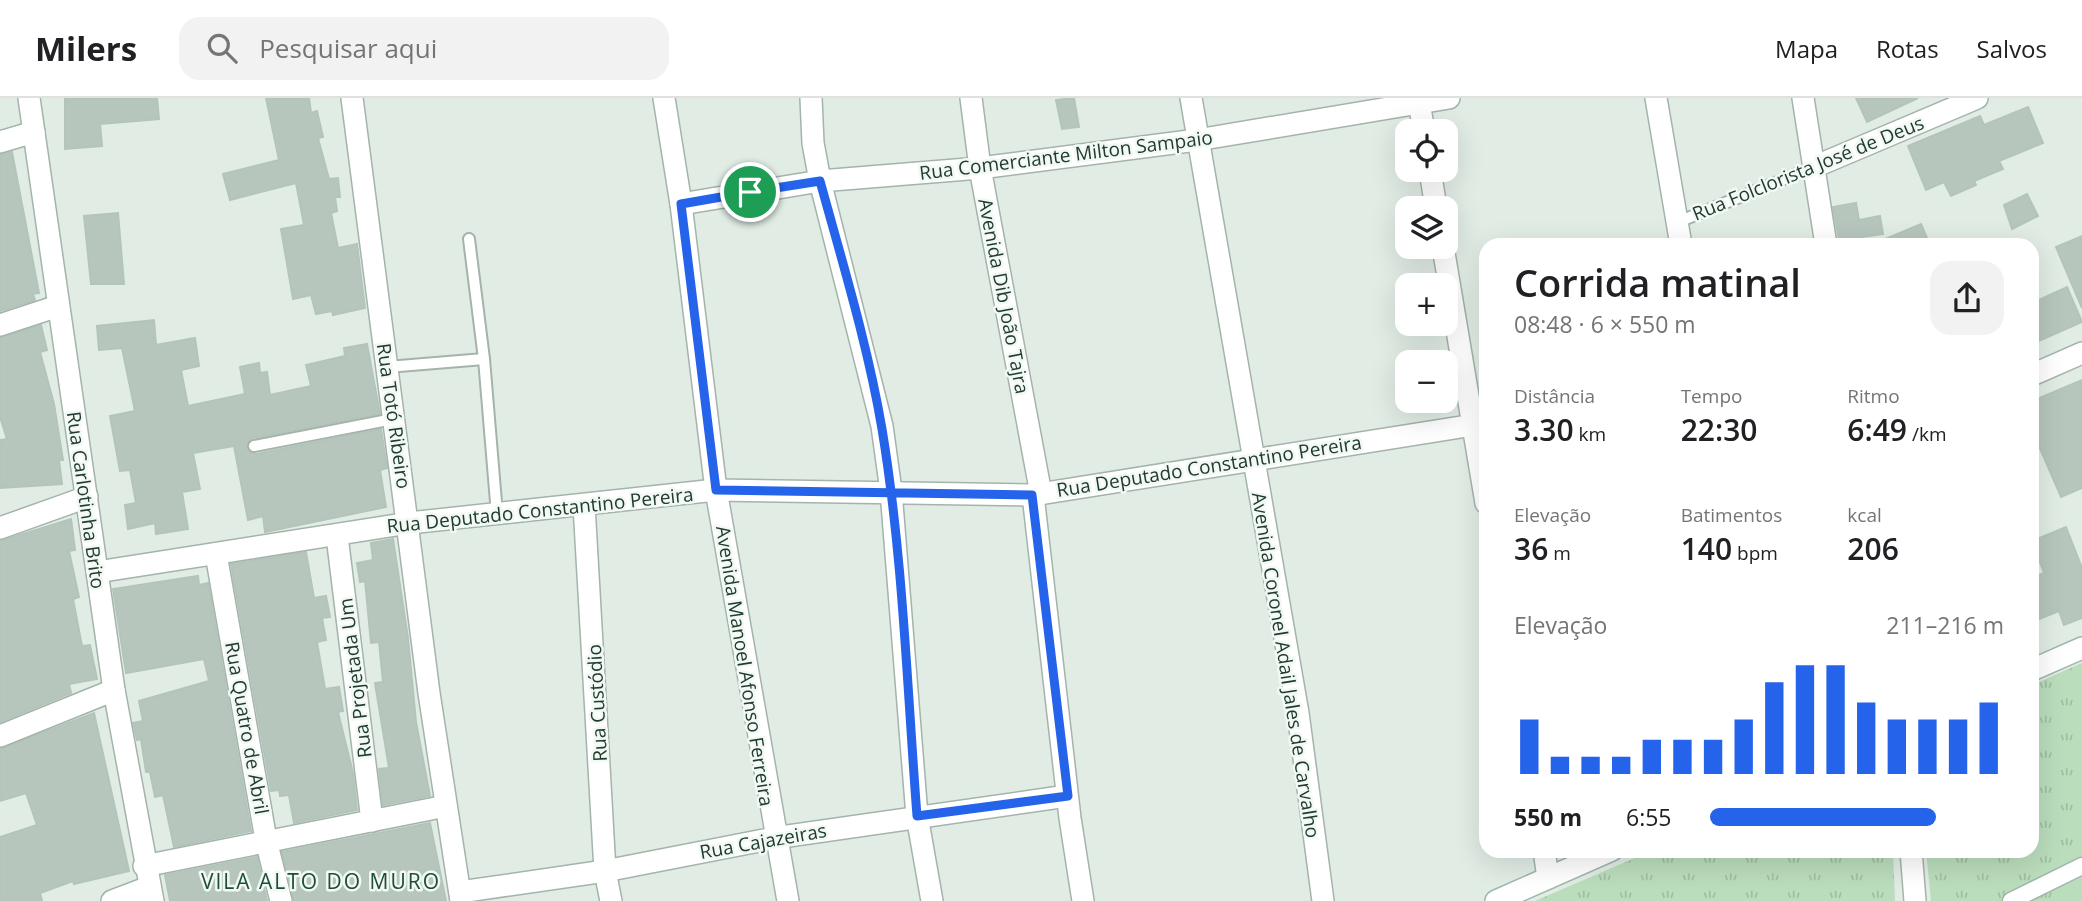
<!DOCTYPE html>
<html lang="pt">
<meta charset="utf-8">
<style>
:root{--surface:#fff;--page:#f2f2f2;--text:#202124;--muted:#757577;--line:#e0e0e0;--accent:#2563eb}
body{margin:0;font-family:"Open Sans",sans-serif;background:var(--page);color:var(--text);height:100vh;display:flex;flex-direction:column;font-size:26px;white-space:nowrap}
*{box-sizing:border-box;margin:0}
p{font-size:23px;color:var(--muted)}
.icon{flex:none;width:38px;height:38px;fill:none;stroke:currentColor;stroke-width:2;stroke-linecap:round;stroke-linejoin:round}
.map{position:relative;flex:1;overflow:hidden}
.details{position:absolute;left:1479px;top:140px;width:560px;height:620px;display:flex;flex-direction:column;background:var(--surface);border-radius:21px;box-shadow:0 7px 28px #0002}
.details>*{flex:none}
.fabs{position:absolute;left:1395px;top:21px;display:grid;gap:14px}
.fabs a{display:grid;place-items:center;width:63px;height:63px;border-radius:14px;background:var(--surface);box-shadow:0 7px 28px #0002;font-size:35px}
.pin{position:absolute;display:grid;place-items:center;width:60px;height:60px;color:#fff;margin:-30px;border:4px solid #fff;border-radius:50%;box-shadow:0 2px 7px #0007}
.round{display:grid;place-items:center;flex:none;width:74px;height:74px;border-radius:21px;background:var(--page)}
.overview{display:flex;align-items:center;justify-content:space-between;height:119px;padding:0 35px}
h1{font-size:38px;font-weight:600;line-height:52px}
.stats{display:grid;grid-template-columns:repeat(3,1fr);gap:10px;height:119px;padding:7px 35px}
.stats div{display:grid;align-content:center}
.stats b{font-size:30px;font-weight:600}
.stats small{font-size:19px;font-weight:400}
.stats p{font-size:19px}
.chart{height:196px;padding:14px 35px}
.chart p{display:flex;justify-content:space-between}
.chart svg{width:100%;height:126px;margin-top:7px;stroke:var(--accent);stroke-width:6}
ul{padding:0 35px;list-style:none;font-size:23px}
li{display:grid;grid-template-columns:112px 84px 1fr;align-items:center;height:52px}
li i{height:18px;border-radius:9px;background:var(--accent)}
header{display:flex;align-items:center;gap:42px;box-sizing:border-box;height:98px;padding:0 35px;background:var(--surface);border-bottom:2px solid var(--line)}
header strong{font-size:33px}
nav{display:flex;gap:38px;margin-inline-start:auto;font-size:24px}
.search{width:490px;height:63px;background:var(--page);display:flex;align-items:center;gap:18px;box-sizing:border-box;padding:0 24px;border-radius:21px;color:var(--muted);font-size:26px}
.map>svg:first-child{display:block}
.grass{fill:url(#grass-tufts)}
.building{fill:#b6c6bd;stroke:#b3c5ba;stroke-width:2}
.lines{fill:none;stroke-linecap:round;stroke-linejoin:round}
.service-casing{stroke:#a4b4ab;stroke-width:14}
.pedestrian-casing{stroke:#a4b4ab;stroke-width:19}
.minor-casing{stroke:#a4b4ab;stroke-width:24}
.tertiary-casing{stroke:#a4b4ab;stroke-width:24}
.secondary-casing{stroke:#9fb7aa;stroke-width:24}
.service{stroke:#fff;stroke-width:10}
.pedestrian{stroke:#fff;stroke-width:16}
.minor{stroke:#fff;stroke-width:21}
.tertiary{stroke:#fff;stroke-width:21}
.secondary{stroke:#fff;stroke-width:21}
.route-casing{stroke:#fff;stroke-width:14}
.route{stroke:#2563eb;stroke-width:9}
.labels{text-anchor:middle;stroke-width:5;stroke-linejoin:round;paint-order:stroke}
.street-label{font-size:19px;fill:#213c2f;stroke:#f2f8f3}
.neighbourhood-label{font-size:21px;letter-spacing:2px;fill:#1d4e38;stroke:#f2f8f3}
</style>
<header>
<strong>Milers</strong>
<div class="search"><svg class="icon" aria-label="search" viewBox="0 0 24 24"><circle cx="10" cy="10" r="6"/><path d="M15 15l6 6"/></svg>Pesquisar aqui</div>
<nav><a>Mapa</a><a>Rotas</a><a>Salvos</a></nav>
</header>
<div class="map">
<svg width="2082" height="803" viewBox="0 0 2082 803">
<defs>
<pattern id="grass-tufts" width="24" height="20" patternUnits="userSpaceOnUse" patternTransform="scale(1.75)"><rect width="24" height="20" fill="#baddbc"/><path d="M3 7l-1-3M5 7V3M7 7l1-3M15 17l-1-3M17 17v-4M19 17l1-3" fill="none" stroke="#a0bfa2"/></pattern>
</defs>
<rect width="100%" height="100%" fill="#e1ece5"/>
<!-- grass -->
<g class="grass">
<path d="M 2082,565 L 2082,803 L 1931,803 L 1926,753 L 2032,752 L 2032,587 Z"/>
<path d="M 1651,753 L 1893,753 L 1895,803 L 1535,803 Z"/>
</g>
<!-- building -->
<g class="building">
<path d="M 65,0 L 157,0 L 159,21 L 100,26 L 102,48 L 65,51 Z"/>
<path d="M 266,0 L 309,0 L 311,15 L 317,13 L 323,39 L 318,40 L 329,81 L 338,80 L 340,99 L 335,99 L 337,113 L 331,115 L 338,150 L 357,146 L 365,210 L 333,217 L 332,213 L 316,216 L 311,197 L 293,201 L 281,131 L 304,127 L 296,85 L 230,102 L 223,76 L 279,62 Z"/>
<path d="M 1074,0 L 1079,29 L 1062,31 L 1056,2 Z"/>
<path d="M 1856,0 L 1918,0 L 1867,24 Z"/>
<path d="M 2028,9 L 2043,45 L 1999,63 L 2003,71 L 1974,83 L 1976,87 L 1951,98 L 1944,84 L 1926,92 L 1908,48 L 1980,18 L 1984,27 Z"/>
<path d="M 12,54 L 39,195 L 33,196 L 35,202 L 0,213 L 0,57 Z"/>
<path d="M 2027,96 L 2038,118 L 2012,131 L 2004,107 Z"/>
<path d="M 1856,105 L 1859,122 L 1880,118 L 1883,136 L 1862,139 L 1864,147 L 1840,147 L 1833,109 Z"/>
<path d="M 118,115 L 124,186 L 91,186 L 84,118 Z"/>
<path d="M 1921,126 L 1930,147 L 1871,147 Z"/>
<path d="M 2082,138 L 2082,210 L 2056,149 Z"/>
<path d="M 2067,189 L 2082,224 L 2032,246 L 2032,205 Z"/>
<path d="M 154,222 L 156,247 L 195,240 L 199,268 L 181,272 L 188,308 L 245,296 L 240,269 L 259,265 L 260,275 L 267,274 L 270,297 L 311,288 L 306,267 L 345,258 L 344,250 L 367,246 L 380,316 L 252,340 L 246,349 L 249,354 L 256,356 L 381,331 L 387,370 L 380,372 L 386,409 L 265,434 L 263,418 L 248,422 L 234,348 L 193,355 L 200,391 L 182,394 L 188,431 L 156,436 L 155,425 L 128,431 L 125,407 L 136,405 L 130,372 L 120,373 L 110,318 L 135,313 L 122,250 L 99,252 L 97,228 Z"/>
<path d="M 41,227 L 47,252 L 40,254 L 54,306 L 63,362 L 59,362 L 62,386 L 0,390 L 0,342 L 7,341 L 0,319 L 0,240 Z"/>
<path d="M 2082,282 L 2082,390 L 2061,399 L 2032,332 L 2032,303 Z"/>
<path d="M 71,421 L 75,452 L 69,453 L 79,499 L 73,501 L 82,548 L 90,547 L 97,581 L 69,586 L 71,595 L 0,624 L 0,443 Z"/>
<path d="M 2066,429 L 2082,470 L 2082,520 L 2064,527 L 2059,513 L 2032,524 L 2032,480 L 2044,475 L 2032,443 Z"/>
<path d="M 393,441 L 408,540 L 416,624 L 430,698 L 383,707 L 379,671 L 389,670 L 375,585 L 383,584 L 379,544 L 371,545 L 365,483 L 360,484 L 357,465 L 373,462 L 371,445 Z"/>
<path d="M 306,454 L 314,500 L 326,498 L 330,519 L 322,520 L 326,542 L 317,544 L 325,591 L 339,589 L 343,613 L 338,614 L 353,675 L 357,712 L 294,725 L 289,697 L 280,698 L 279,692 L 271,693 L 231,466 Z"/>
<path d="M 198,478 L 199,487 L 208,485 L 251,733 L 174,749 L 163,697 L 155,699 L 150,674 L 146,674 L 141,641 L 137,642 L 133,625 L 143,623 L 139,603 L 209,583 L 204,561 L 126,575 L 113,491 Z"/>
<path d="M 94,615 L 129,773 L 74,786 L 73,783 L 40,795 L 42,803 L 0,803 L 0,739 L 37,727 L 26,695 L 0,703 L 0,651 Z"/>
<path d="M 430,725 L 446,803 L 294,803 L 282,754 Z"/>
<path d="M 257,759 L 267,803 L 170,803 L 165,777 Z"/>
</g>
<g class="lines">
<defs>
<g id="service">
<path d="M 1678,124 L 1814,69"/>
<path d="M 469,141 L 484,261 L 497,416"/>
<path d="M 387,269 L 484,261"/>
<path d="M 254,348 L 393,321"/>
</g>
<path id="pedestrian" d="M 2011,803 L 2082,768"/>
<g id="minor">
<path d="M 29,0 L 114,592 L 153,803"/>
<path d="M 352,0 L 429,595 L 461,803"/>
<path d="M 664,0 L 681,106 L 716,392 L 788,803"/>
<path d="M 811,0 L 813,45 L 820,83 L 882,328 L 891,393 L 917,718 L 932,803"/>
<path d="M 971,0 L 980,70 L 1041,396"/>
<path d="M 1191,0 L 1298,615 L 1323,803"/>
<path d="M 1656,0 L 1681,147"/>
<path d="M 1803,0 L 1826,147"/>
<path d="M 1419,5 L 1424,33"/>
<path d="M 1814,69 L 1977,0"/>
<path d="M 1430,72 L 1436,110"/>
<path d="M 681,106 L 820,83 L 980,70 L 1197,42 L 1449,0"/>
<path d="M 1443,149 L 1486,405"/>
<path d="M 0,227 L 58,208"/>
<path d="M 2032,277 L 2082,255"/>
<path d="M 1033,397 L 1070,720 L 1083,803"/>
<path d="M 584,407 L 605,773 L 611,803"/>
<path d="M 0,430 L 87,399"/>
<path d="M 337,438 L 372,723"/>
<path d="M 216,456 L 266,742 L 281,803"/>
<path d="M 97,474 L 409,425 L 716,392 L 1033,397 L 1486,325"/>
<path d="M 0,638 L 114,592"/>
<path d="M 1544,752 L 1548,780"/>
<path d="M 1911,752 L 1915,803"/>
<path d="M 144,768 L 446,708"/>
<path d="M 460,794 L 605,773 L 774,740 L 1067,698"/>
</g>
<g id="tertiary">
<path d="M 0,44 L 34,34"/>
<path d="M 112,803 L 149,789"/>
</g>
<g id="secondary">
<path d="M 2032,572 L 2082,550"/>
<path d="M 1496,803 L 1612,752"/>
</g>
</defs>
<!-- service casing -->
<use href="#service" class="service-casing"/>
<!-- pedestrian casing -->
<use href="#pedestrian" class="pedestrian-casing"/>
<!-- minor casing -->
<use href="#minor" class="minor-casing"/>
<!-- tertiary casing -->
<use href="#tertiary" class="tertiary-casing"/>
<!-- secondary casing -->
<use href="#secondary" class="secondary-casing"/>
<!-- service -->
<use href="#service" class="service"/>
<!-- pedestrian -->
<use href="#pedestrian" class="pedestrian"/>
<!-- minor -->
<use href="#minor" class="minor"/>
<!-- tertiary -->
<use href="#tertiary" class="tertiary"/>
<!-- secondary -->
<use href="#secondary" class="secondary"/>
</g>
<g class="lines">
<defs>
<path id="route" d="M 750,94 L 681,106 L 716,392 L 1032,397 L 1068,698 L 917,718 C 907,589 903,458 882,331 C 868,248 842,163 820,83 L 750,94"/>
</defs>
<!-- route casing -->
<use href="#route" class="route-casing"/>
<!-- route -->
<use href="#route" class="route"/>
</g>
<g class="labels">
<!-- street labels -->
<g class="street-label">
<text transform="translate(1066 57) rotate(-7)" y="7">Rua Comerciante Milton Sampaio</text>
<text transform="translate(1808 70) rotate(-22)" y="7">Rua Folclorista José de Deus</text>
<text transform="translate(1004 198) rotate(79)" y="7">Avenida Dib João Tajra</text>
<text transform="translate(394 318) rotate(82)" y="7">Rua Totó Ribeiro</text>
<text transform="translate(1209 368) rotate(-9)" y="7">Rua Deputado Constantino Pereira</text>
<text transform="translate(86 402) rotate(82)" y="7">Rua Carlotinha Brito</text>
<text transform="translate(540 412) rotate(-6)" y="7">Rua Deputado Constantino Pereira</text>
<text transform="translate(1286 567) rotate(81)" y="7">Avenida Coronel Adail Jales de Carvalho</text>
<text transform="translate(745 568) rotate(81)" y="7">Avenida Manoel Afonso Ferreira</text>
<text transform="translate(355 580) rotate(-97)" y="7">Rua Projetada Um</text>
<text transform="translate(597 605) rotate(-93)" y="7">Rua Custódio</text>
<text transform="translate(247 630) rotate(80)" y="7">Rua Quatro de Abril</text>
<text transform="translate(763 743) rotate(-10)" y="7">Rua Cajazeiras</text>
</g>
<!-- neighbourhood labels -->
<g class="neighbourhood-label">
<text x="321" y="791">VILA ALTO DO MURO</text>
</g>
</g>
</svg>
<div class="fabs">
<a><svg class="icon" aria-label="locate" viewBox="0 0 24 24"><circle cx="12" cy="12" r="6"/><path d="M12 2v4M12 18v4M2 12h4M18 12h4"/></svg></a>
<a><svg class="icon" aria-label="layers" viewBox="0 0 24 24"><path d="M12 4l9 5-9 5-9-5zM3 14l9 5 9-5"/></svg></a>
<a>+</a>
<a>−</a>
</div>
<div class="pin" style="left:750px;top:94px;background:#1e9e55"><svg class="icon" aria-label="arrive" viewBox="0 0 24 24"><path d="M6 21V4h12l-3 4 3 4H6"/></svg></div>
<section class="details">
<div class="overview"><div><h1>Corrida matinal</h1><p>08:48 · 6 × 550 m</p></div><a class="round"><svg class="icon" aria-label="share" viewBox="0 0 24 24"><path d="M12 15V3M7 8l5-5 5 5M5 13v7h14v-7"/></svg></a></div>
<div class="stats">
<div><p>Distância</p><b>3.30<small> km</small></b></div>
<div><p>Tempo</p><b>22:30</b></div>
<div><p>Ritmo</p><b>6:49<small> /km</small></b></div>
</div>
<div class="stats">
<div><p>Elevação</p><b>36<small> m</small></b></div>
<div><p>Batimentos</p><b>140<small> bpm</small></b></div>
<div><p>kcal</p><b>206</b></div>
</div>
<div class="chart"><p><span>Elevação</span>211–216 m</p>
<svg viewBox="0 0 160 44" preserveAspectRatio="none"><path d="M5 44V25M15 44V38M25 44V38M35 44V38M45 44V32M55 44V32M65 44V32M75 44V25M85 44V12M95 44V6M105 44V6M115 44V19M125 44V25M135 44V25M145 44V25M155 44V19"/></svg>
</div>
<ul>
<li><b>550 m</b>6:55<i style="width:77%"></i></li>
</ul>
</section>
</div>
